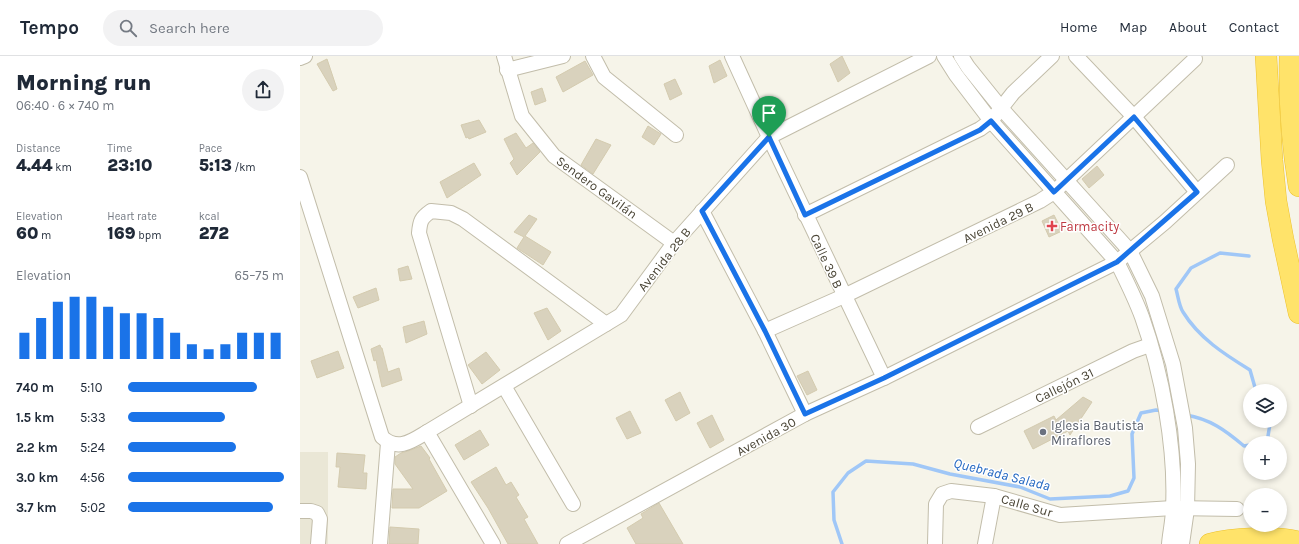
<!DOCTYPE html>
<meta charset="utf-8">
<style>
:root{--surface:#fff;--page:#f2f2f3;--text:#1f2937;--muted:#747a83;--line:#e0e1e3;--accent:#1a73e8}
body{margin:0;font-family:Karla,sans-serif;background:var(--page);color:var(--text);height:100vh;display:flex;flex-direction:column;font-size:15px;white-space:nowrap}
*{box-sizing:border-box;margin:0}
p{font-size:13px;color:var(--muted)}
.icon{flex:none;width:22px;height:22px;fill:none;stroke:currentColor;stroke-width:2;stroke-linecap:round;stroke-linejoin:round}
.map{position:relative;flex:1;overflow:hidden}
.side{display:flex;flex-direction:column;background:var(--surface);width:300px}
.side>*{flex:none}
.controls{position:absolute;left:943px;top:328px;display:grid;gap:8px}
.controls a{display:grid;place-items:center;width:44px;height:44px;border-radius:50%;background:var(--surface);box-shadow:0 2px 6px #0003;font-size:20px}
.pin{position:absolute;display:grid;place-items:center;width:34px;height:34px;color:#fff;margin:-41px -17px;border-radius:50% 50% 50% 0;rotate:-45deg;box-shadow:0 0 4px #0007}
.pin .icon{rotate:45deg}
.round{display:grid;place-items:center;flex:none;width:42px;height:42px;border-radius:21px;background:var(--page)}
.headline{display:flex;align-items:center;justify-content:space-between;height:68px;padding:0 16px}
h1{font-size:22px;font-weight:800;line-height:30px}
.metrics{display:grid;grid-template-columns:repeat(3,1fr);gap:6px;height:68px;padding:4px 16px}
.metrics div{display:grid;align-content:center}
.metrics b{font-size:17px;font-weight:800}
.metrics small{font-size:11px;font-weight:400}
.metrics p{font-size:11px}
.chart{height:112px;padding:8px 16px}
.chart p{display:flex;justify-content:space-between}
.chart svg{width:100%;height:72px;margin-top:4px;stroke:var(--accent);stroke-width:6}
ul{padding:0 16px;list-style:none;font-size:13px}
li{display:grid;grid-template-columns:64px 48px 1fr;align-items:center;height:30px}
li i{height:10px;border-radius:5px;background:var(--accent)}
header{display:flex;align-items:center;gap:24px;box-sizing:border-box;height:56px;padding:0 20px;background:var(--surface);border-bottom:1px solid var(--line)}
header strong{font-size:19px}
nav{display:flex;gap:22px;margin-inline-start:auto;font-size:14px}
.search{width:280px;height:36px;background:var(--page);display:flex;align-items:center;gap:10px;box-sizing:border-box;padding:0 14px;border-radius:22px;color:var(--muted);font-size:15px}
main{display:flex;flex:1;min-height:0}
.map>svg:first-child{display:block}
.residential{fill:#eae7d6}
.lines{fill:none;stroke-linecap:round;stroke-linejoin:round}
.stream{stroke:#a0c7f7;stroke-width:3.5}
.building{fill:#d9d2bd;stroke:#d4cbaf}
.minor-casing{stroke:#c2bdaa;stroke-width:16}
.highway-casing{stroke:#edc12c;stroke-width:22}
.minor{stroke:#fff;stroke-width:14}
.highway{stroke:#ffe36a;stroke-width:21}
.route-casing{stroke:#fff;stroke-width:8}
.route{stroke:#1a73e8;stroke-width:5}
.health-dot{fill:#e0444e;stroke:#fff;stroke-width:1.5}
.worship-dot{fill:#6b7280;stroke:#fff;stroke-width:1.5}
.labels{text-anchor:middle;stroke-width:3;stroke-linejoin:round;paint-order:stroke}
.street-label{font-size:13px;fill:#4a4536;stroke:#fff}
.health-label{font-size:13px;fill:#be3a42;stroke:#fff;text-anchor:start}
.worship-label{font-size:13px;fill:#5b616d;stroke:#fff;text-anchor:start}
.water-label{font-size:14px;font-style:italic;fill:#2468c2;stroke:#fff}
</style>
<header>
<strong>Tempo</strong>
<div class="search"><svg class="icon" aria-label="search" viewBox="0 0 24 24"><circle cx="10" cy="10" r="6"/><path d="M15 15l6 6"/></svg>Search here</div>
<nav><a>Home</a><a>Map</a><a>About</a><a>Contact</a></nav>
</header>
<main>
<section class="side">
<div class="headline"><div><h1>Morning run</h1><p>06:40 · 6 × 740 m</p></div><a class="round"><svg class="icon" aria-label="share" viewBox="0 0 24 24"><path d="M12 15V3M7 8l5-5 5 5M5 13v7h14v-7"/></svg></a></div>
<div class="metrics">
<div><p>Distance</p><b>4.44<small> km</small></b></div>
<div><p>Time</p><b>23:10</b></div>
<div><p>Pace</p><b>5:13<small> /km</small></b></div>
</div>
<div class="metrics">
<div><p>Elevation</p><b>60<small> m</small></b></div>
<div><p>Heart rate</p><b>169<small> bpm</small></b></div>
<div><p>kcal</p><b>272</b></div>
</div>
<div class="chart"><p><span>Elevation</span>65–75 m</p>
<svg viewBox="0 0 160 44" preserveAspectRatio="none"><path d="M5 44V28M15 44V19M25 44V9M35 44V6M45 44V6M55 44V12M65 44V16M75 44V16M85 44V19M95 44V28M105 44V35M115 44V38M125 44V35M135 44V28M145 44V28M155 44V28"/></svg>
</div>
<ul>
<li><b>740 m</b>5:10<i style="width:83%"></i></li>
<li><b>1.5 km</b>5:33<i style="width:62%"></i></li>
<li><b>2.2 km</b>5:24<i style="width:69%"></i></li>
<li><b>3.0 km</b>4:56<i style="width:100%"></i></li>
<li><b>3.7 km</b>5:02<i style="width:93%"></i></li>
</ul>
</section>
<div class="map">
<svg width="999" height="488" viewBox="0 0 999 488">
<rect width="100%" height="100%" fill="#f6f4e9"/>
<!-- residential -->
<rect class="residential" x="0" y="396" width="28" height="92"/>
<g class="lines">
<!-- stream -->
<g class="stream">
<path d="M 949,200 L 920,197 L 891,212 L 876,233 C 878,240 879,250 883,256 C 899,282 924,298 950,314 L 956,335"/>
<path d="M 886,359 C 910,363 925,374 944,390 L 950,389"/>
<path d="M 961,387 L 967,386 L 970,368 L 969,365"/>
<path d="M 542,488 L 534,464 L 533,436 L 548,417 L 566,405 L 613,408 L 650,418 L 720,431 L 750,443 L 810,440 L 828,435 L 834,422 L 832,378 L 841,357 L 856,354 L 864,355"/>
</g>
</g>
<!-- building -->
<g class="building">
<path d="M 542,0 L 550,17 L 538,26 L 530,8 Z"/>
<path d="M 27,3 L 37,33 L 33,35 L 17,8 Z"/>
<path d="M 420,4 L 427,20 L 414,27 L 409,10 Z"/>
<path d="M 285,5 L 293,19 L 263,36 L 256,21 Z"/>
<path d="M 375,23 L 382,38 L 370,44 L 364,28 Z"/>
<path d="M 242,32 L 246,45 L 235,49 L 231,36 Z"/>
<path d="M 179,64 L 186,76 L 169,83 L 168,81 L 166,82 L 161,69 Z"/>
<path d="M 348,70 L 361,78 L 354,89 L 342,81 Z"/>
<path d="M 216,77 L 226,92 L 233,87 L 240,96 L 217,119 L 210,107 L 214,103 L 204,83 Z"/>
<path d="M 296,83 L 311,89 L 293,118 L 281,109 Z"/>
<path d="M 174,107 L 181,119 L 147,142 L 140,126 Z"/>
<path d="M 797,110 L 804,119 L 789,132 L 782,123 Z"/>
<path d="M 229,159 L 237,163 L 225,180 L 251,196 L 243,209 L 217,192 L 224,181 L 214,176 Z"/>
<path d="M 754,159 L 762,175 L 749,181 L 742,165 Z"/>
<path d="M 108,210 L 112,223 L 100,225 L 98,213 Z"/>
<path d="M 76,232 L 79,244 L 58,252 L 53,241 Z"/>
<path d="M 247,252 L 261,275 L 248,284 L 234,257 Z"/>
<path d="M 124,265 L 127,278 L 106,287 L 103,271 Z"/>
<path d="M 80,289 L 81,292 L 82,292 L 88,316 L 99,312 L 102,324 L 82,331 L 76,304 L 74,305 L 71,293 Z"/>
<path d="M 38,295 L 44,312 L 17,322 L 11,305 Z"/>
<path d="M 186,296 L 200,314 L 182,328 L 168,309 Z"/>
<path d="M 508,315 L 517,334 L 507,339 L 497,320 Z"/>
<path d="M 380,336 L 390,357 L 376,365 L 365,344 Z"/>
<path d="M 783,341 L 792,346 L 770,379 L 768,375 L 733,393 L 724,375 L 754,360 L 756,364 Z"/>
<path d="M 330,355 L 341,377 L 327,383 L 316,362 Z"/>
<path d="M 412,359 L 424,384 L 410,392 L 397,367 Z"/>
<path d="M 180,374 L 189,389 L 164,404 L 155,389 Z"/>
<path d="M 121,390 L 130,402 L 129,403 L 147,435 L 119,452 L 92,452 L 93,433 L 113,433 L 95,408 L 95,401 L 101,397 L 108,395 Z"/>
<path d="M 37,397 L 65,399 L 63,417 L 67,417 L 66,433 L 38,431 L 40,411 L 36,411 Z"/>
<path d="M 196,411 L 206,429 L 211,426 L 219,439 L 216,441 L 228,461 L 224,463 L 238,488 L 208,488 L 188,452 L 171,426 Z"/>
<path d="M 359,447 L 383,488 L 336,488 L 327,472 L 343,462 L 341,458 Z"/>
<path d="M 90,471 L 119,473 L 118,488 L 89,488 Z"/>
</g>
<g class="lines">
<defs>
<g id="minor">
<path d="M 204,0 L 222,60 L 254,100 L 374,187"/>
<path d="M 293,0 L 304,21 L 376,79"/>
<path d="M 432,0 L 469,81 L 584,322"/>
<path d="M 644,0 L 656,19 L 691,65 L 817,206 C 826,224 835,242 842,261 C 862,317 876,392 873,452 C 873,464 870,476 869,488"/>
<path d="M 661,0 L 668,11 L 701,52 L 830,195 L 852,240 L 873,308 L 885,372 L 888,408 L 887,453 L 882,488"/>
<path d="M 776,0 L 834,61 L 897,136"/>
<path d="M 0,2 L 5,0"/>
<path d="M 207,14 L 263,0"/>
<path d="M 0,121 L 82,381 C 98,396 112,385 127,376 L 321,259 L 374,187 L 469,81 L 629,0"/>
<path d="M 402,155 L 465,275 L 505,358"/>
<path d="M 505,159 L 680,73 L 691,65 L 713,37 L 752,0"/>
<path d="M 465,275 L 544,240 L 740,145 L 754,136 L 895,3"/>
<path d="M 204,330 L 273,448"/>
<path d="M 171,350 L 119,177 C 120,165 121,162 131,155 L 151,157 L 163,163 L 306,268"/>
<path d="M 678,371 L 833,295 L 850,289"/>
<path d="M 127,376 L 193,488"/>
<path d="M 0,455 L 11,455 L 17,457 L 20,463 L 18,488"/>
<path d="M 80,488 L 88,387"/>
<path d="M 267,488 L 505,358 L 584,322 L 817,206 L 865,166 L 927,109"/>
<path d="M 635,488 L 636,448 L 642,438 L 651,435 L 694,440 L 760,459 L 873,452 L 937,453"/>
<path d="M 685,488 L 694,440"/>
</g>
<g id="highway">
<path d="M 966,0 L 972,104 L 976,145 L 983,183 L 999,257"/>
<path d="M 990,0 C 989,43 992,88 999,130"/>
<path d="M 910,488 C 931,482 978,480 999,486"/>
</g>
</defs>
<!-- minor casing -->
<use href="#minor" class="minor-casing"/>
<!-- highway casing -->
<use href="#highway" class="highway-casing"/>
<!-- minor -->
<use href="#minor" class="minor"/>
<!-- highway -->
<use href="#highway" class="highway"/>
</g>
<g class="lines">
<defs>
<path id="route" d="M 834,61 L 897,136 L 817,206 L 584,322 L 505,358 L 465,275 L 402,155 L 469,81 L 505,159 L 680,74 L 691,65 L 754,136 Z"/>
</defs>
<!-- route casing -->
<use href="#route" class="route-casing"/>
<!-- route -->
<use href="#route" class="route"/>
</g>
<!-- markers -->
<path class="health-dot" d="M750 164h4v4h4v4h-4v4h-4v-4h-4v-4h4z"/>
<circle class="worship-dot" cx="743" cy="376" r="4"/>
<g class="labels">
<!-- street labels -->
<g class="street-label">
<text transform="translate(297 131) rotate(36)" y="5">Sendero Gavilán</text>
<text transform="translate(698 166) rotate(-26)" y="5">Avenida 29 B</text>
<text transform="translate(364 203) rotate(-52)" y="5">Avenida 28 B</text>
<text transform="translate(527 205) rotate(65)" y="5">Calle 39 B</text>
<text transform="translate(764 329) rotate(-26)" y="5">Callejón 31</text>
<text transform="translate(466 380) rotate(-29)" y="5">Avenida 30</text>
<text transform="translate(727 449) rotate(16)" y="5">Calle Sur</text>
</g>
<!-- health labels -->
<g class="health-label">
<text x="760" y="175">Farmacity</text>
</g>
<!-- worship labels -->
<g class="worship-label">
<text x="751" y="374">Iglesia Bautista<tspan x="751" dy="15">Miraflores</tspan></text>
</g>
<!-- water labels -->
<g class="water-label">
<text transform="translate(702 418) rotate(14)" y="5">Quebrada Salada</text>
</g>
</g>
</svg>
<div class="controls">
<a><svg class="icon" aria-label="layers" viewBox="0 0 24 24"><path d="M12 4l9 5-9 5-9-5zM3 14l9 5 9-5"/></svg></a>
<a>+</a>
<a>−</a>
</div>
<div class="pin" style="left:469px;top:81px;background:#1e9e55"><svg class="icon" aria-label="arrive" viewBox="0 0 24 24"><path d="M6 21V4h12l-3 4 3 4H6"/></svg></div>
</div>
</main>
